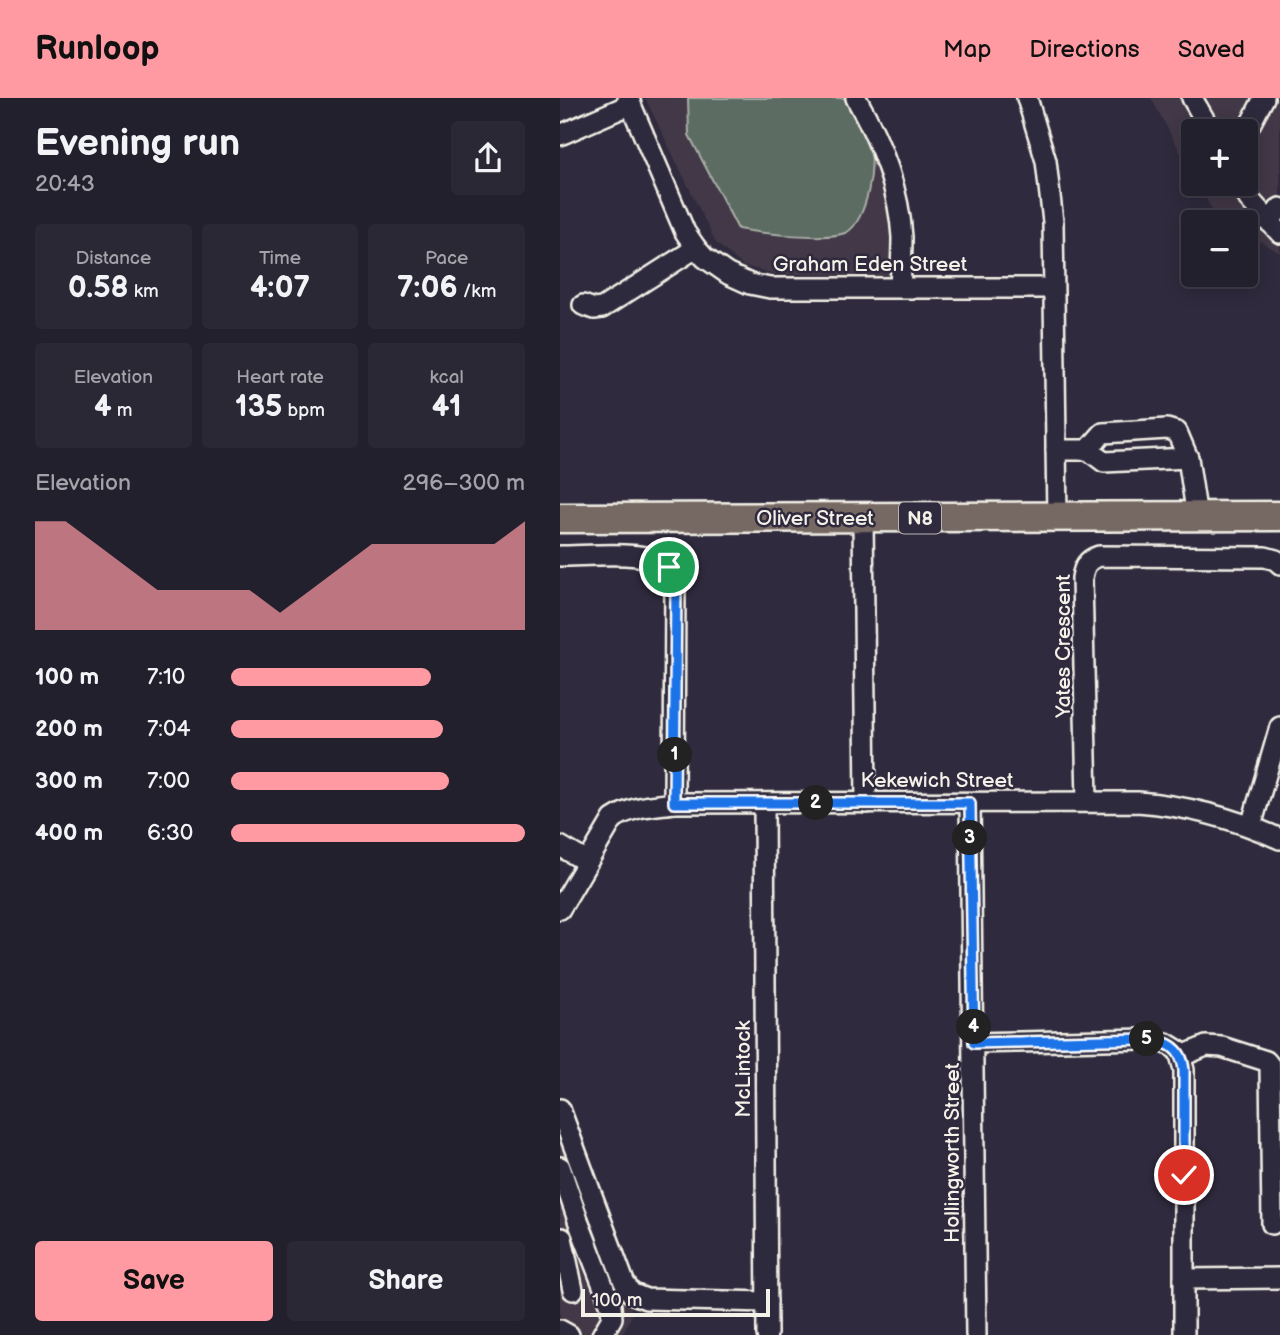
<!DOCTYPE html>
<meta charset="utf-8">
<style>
:root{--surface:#23202e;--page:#2b2836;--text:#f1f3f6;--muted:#a3a3aa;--line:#403e4a;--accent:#ff9aa2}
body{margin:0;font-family:"Balsamiq Sans",sans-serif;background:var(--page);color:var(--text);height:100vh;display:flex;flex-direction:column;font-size:26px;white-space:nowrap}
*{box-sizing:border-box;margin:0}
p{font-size:23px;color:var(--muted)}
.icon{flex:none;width:38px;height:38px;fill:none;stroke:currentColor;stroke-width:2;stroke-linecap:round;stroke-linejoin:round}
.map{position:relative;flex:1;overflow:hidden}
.sheet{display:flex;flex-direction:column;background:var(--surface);width:560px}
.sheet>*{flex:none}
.tools{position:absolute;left:621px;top:21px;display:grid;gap:14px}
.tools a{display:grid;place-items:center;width:77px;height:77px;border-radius:7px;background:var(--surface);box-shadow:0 4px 18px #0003,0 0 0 2px var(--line);font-size:35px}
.scale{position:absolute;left:21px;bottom:18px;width:189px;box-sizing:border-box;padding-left:7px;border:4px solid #f4f1e8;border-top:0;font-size:19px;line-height:24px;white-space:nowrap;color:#f4f1e8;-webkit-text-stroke:5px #2f2a3d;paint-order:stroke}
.pin{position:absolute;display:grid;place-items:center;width:60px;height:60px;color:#fff;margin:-30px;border:4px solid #fff;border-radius:50%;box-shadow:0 2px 7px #0007}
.km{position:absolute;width:35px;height:35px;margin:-18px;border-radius:50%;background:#222;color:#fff;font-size:19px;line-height:35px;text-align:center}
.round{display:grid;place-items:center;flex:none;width:74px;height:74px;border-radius:7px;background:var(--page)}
.summary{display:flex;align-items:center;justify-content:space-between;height:119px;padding:0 35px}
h1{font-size:38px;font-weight:600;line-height:52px}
.metrics{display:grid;grid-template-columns:repeat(3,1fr);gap:10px;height:119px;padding:7px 35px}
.metrics div{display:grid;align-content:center;border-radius:7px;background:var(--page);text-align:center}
.metrics b{font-size:30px;font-weight:600}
.metrics small{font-size:19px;font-weight:400}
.metrics p{font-size:19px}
.chart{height:196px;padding:14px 35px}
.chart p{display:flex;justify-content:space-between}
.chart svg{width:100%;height:126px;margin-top:7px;fill:var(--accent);opacity:.7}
.action{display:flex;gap:14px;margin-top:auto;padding:14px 35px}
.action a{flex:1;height:80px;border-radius:7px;background:var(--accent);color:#111;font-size:28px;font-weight:600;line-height:80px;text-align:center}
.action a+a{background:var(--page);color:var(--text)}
ul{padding:0 35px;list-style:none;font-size:23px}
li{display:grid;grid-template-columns:112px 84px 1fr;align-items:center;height:52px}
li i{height:18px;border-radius:9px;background:var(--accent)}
header{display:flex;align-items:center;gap:42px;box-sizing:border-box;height:98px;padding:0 35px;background:var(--accent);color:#111}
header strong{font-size:33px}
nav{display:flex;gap:38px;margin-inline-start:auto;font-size:24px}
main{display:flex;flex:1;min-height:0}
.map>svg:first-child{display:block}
.built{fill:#423846}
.green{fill:#5d6c64;stroke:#a8aea6;stroke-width:2}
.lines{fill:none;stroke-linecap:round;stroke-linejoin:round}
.minor-casing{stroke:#f4f1e8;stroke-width:24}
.highway-casing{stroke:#f4f1e8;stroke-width:33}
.minor{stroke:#2f2a3d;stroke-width:19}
.highway{stroke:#766964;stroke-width:28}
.route-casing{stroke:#fff;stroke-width:14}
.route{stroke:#1a73e8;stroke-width:9}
.labels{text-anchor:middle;stroke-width:5;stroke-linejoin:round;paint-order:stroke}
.shield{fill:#2f2a3d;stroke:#b9b5b5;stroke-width:2}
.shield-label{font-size:19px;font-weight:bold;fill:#f4f1e8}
.street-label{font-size:21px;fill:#f4f1e8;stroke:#2f2a3d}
</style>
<header>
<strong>Runloop</strong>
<nav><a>Map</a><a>Directions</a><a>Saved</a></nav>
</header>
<main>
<section class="sheet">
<div class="summary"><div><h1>Evening run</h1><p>20:43</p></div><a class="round"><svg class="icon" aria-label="share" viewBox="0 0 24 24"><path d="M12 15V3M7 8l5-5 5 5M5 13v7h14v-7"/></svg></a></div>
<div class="metrics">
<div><p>Distance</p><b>0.58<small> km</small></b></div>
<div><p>Time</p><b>4:07</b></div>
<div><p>Pace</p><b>7:06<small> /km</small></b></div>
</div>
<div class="metrics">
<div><p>Elevation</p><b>4<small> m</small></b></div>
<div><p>Heart rate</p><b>135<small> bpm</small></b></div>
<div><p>kcal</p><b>41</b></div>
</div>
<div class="chart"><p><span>Elevation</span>296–300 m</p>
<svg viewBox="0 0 160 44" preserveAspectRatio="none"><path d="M0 44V6L10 6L20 14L30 22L40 30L50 30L60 30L70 30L80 38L90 30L100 22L110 14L120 14L130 14L140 14L150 14L160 6V44z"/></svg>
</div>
<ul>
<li><b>100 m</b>7:10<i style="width:68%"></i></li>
<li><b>200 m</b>7:04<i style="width:72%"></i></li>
<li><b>300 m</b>7:00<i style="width:74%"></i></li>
<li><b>400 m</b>6:30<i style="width:100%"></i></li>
</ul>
<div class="action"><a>Save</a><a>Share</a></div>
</section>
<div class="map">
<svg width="720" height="1237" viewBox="0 0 720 1237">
<rect width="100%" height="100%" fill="#2f2a3d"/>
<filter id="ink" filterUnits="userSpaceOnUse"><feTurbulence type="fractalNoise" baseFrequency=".0143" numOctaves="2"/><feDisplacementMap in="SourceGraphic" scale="14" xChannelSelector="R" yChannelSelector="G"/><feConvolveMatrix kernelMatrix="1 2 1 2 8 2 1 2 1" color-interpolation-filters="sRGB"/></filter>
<g filter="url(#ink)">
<!-- built -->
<g class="built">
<path d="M 85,0 L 290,0 L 331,89 L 340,178 L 215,176 L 183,168 L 156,145 Z"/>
<path d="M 591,0 L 720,0 L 720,155 L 686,135 L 686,124 L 667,124 L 655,117 L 638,86 L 686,86 L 686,33 L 634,33 L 633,78 Z"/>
<path d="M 0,1015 L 73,1215 L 62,1237 L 11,1237 L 0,1231 Z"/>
</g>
<!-- green -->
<path class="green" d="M 128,0 L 285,0 C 293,14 304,28 309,43 C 317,64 307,123 287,134 C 271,143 198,135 178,131 L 129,37 Z"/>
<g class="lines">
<defs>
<g id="minor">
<path d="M 68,0 L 125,134 L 136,150 L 145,160 L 168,176 L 190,186 L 210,190 L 493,190"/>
<path d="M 296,0 C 321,44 339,89 342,139 C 342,156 341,172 340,189"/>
<path d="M 467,0 L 486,63 L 493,124 L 497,419"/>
<path d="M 632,0 L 651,33"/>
<path d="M 686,34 L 704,0"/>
<path d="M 0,37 L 71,6"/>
<path d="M 680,86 L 689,101 L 720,135"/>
<path d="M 709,124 L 720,110"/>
<path d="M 23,207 L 34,211 L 42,210 L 136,150"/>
<path d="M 496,352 L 528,352 L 544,364 L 628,360"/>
<path d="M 528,352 L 543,335 L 607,331 L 617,334 L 628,360 L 637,419"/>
<path d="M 303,420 L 306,705"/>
<path d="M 0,458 C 26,458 78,453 101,463 C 108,466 111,472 115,479 L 114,705"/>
<path d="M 527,703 L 522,480 C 524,468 527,462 539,458 L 705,459 L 716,462 L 720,466"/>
<path d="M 204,705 L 207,1237"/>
<path d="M 410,705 L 416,1237"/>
<path d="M 691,728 L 720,629"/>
<path d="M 0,748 L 27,764"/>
<path d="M 0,811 L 53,721 C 72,708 92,708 114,705 L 578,704 C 628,708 674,720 720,741"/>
<path d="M 414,945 L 585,941 L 606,945 L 619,953 L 624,972 L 624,1237"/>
<path d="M 622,958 L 646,948 L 662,949 L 706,963 L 710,968 L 712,1126"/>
<path d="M 0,1011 L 64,1184 L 71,1195 L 86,1201 L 207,1204"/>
<path d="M 0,1069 L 20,1128 L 51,1208 L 52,1220 L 42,1237"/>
<path d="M 2,1140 L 13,1192"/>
<path d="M 624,1181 L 720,1180"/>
<path d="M 0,1232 L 9,1237"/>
</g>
<path id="highway" d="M 0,420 L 720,418"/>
</defs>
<!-- minor casing -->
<use href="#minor" class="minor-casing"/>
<!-- highway casing -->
<use href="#highway" class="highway-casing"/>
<!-- minor -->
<use href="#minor" class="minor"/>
<!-- highway -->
<use href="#highway" class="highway"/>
</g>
</g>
<g class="lines" filter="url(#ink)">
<defs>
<path id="route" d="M 109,469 L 116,490 L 114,705 L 410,705 L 414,945 L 585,941 C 607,943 622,949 624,972 L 624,1077"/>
</defs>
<!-- route casing -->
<use href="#route" class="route-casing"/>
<!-- route -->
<use href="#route" class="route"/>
</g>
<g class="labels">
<!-- shield labels -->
<rect class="shield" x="339" y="404.5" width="42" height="31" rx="5"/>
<g class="shield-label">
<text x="360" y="427">N8</text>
</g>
<!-- street labels -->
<g class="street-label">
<text x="310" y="173">Graham Eden Street</text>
<text x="255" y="427">Oliver Street</text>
<text transform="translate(503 548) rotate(-90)" y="7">Yates Crescent</text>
<text x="377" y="689">Kekewich Street</text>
<text transform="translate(183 971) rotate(-90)" y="7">McLintock</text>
<text transform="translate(392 1055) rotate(-90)" y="7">Hollingworth Street</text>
</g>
</g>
</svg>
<div class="tools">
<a>+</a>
<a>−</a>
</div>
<div class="scale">100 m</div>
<div class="pin" style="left:109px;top:469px;background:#1e9e55"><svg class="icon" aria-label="arrive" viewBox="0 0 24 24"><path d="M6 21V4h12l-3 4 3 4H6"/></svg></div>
<div class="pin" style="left:624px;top:1077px;background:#d93025"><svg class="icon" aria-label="check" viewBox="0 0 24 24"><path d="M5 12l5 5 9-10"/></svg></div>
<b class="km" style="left:115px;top:657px">1</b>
<b class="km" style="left:256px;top:705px">2</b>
<b class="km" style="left:410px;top:740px">3</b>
<b class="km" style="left:414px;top:929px">4</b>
<b class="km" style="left:587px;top:941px">5</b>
</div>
</main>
